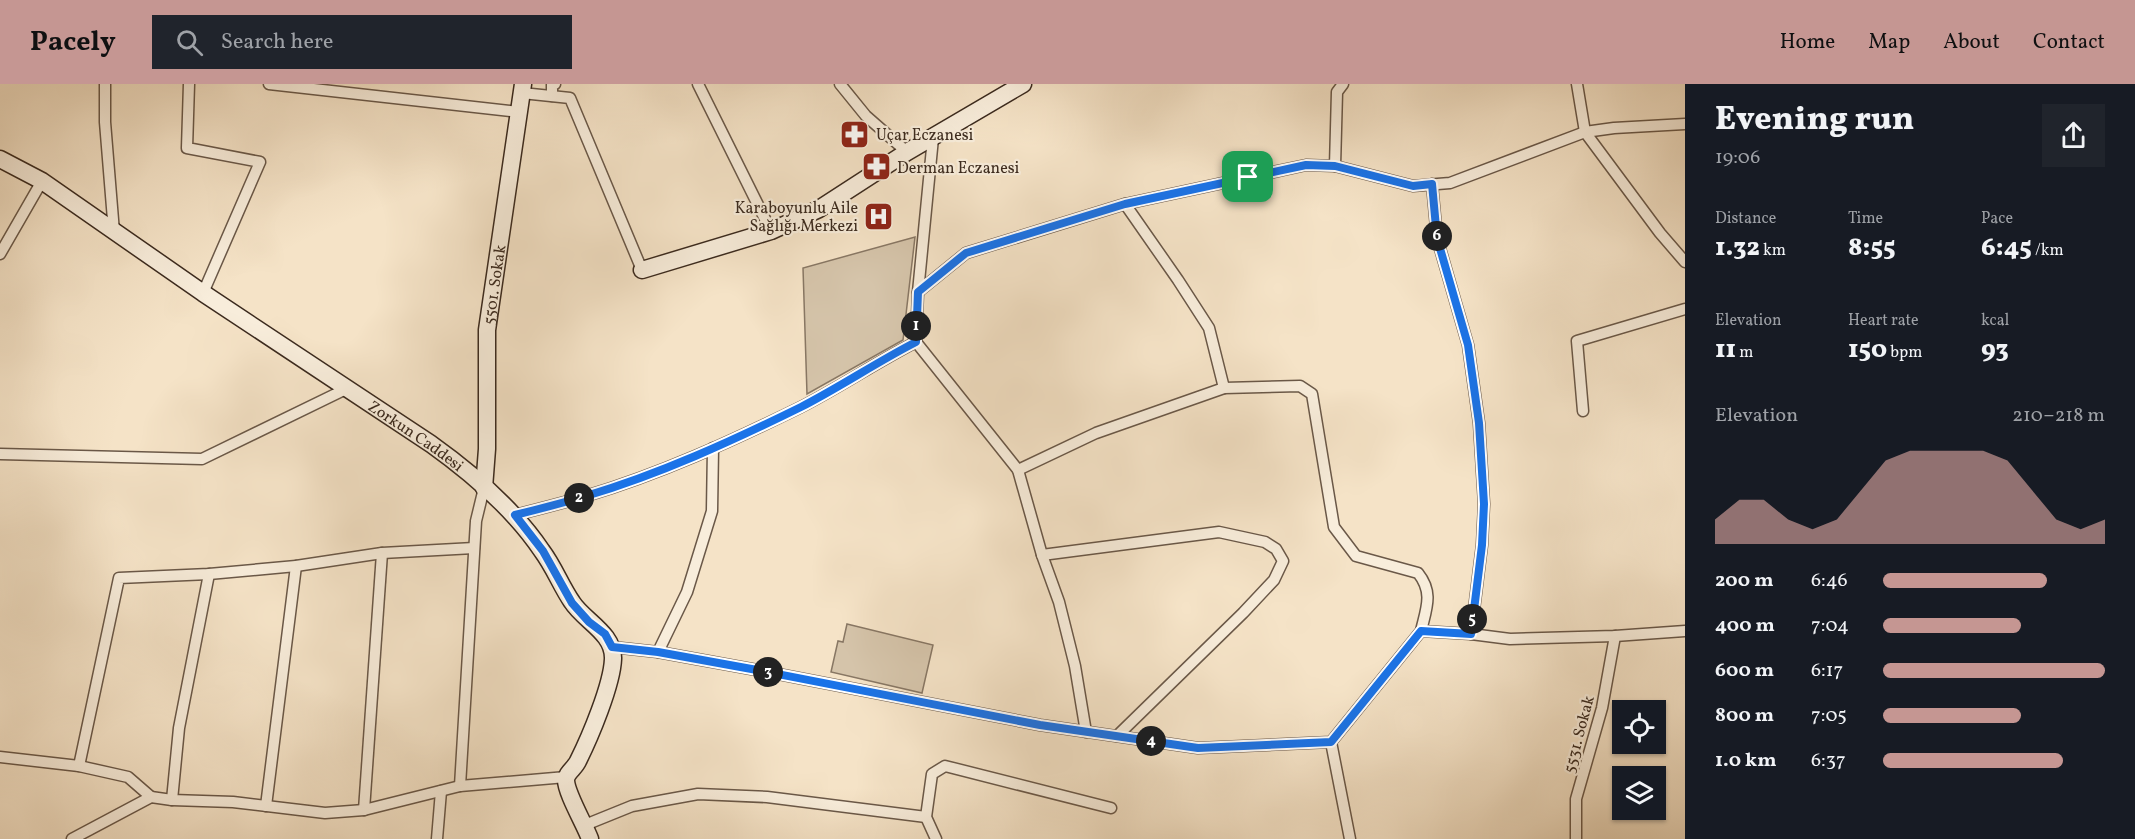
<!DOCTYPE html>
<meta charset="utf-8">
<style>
:root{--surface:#171b24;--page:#20242c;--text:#f1f3f6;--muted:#9ea1a6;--accent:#c59692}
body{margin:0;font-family:Vollkorn,serif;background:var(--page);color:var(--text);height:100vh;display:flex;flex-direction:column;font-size:22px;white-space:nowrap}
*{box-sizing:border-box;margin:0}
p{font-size:20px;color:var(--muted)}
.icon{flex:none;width:33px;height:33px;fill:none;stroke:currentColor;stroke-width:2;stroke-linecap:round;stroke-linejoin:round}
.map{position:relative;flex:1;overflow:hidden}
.panel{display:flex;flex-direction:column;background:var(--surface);width:450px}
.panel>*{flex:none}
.controls{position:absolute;left:1612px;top:616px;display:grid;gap:12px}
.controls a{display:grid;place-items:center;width:54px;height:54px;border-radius:0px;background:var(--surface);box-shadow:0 2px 4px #0004;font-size:30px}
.pin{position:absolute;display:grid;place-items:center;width:51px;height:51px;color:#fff;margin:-26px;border-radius:12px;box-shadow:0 3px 9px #0006}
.km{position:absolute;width:30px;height:30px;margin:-15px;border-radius:50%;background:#222;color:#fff;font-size:16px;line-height:30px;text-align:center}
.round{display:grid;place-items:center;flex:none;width:63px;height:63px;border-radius:0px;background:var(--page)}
.summary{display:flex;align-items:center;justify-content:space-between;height:102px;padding:0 30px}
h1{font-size:33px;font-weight:800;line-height:45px}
.stats{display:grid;grid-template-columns:repeat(3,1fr);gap:9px;height:102px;padding:6px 30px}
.stats div{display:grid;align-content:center}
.stats b{font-size:26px;font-weight:800}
.stats small{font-size:16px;font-weight:400}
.stats p{font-size:16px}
.chart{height:168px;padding:12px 30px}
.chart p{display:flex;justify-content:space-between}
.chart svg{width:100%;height:108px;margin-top:6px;fill:var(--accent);opacity:.7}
ul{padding:0 30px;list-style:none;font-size:20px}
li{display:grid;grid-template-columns:96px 72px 1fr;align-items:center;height:45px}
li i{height:15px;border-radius:8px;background:var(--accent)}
header{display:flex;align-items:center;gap:36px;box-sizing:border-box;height:84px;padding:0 30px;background:var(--accent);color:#111}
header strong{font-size:28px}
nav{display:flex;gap:33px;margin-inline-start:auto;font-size:21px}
.search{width:420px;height:54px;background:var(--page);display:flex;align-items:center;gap:15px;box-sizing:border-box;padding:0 21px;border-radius:0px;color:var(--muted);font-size:22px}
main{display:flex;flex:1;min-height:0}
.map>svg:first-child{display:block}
.green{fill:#d5c4aa;stroke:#887764;stroke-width:1.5}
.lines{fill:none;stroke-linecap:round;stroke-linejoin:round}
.street-casing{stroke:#6a5848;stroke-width:13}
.secondary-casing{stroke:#3b2a1e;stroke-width:19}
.street{stroke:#f8eddb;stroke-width:10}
.secondary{stroke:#f8eddb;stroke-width:16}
.route-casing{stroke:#fff;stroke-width:12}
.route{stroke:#1a73e8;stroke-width:8}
.labels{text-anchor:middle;stroke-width:4.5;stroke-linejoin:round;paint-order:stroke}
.poi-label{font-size:16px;fill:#3b2a1e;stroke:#f8eddb;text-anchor:start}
.street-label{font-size:16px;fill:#3b2a1e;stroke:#f8eddb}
</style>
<header>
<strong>Pacely</strong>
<div class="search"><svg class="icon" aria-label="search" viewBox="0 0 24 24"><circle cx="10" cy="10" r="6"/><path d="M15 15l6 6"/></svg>Search here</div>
<nav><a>Home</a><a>Map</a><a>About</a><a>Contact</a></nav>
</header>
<main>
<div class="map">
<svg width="1685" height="755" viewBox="0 0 1685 755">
<rect width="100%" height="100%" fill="#f5e3c7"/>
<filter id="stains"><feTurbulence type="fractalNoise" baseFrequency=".00333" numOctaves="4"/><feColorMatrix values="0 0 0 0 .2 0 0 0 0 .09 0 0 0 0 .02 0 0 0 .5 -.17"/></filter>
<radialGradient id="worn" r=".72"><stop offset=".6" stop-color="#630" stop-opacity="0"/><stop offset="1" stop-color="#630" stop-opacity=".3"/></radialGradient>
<!-- green -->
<g class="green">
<path d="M 915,153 L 903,256 L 807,310 L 803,184 Z"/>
<path d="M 847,540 L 933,561 L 922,609 L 831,588 L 838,557 L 843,558 Z"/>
</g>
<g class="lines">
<defs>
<g id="street">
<path d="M 105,0 L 105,38 L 114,148"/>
<path d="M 189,0 L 187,64 L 260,78 L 203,209"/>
<path d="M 269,0 L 519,28"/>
<path d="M 698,0 L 771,147"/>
<path d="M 840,0 L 866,32 L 907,68"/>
<path d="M 1577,0 L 1585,48 L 1660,149 L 1685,178"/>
<path d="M 522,9 L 570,14 L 642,186"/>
<path d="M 552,12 L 552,1 L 555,0"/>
<path d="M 933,54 L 918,208 L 966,169 L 1125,120 L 1306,81 L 1335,82 L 1413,102 L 1450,99 L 1585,48 L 1614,44 L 1685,40"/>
<path d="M 1335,82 L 1337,8 L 1343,0"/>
<path d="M 1432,100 L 1437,154 L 1468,261 L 1479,339 L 1484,420 L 1482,461 L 1471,550"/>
<path d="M 1125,120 L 1178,196 L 1209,244 L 1224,304 L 1300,302 L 1312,310 L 1334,443 L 1356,472 L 1418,489 C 1434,509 1426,525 1421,547"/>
<path d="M 0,170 L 42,97"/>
<path d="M 916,258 L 1018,386 L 1042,471 L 1059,518 L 1075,582 L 1086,648"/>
<path d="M 1583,327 L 1577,257 L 1685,225"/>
<path d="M 0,370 L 202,375 L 346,305"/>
<path d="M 1018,386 L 1096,349 L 1224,304"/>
<path d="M 515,431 C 539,425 563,419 586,412 C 660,390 732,357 801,323 C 840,303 877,278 916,258 L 918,208"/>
<path d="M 1042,471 L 1219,448 L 1265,458 L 1276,465 L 1283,477 L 1274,496 L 1243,529 L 1117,652"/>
<path d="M 612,563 L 658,568 L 757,586 L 1040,641 L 1198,664 L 1331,658 L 1421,547 L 1471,550 L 1510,555 L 1615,552 L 1685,547"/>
<path d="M 658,568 L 687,508 L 712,427 L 713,364"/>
<path d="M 1331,658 L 1350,755"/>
<path d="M 0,673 L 79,682 L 128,693 L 151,713"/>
<path d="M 79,682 L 119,494 L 209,490 L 296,482 L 382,469 L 474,464"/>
<path d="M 460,702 L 476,437 L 484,404"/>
<path d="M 172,716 L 179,644 L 209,490"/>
<path d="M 266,722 L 296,482"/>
<path d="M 364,726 L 382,469"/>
<path d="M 585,741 L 632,722 L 698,710 L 767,713 L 926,733"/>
<path d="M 72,755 L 151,713 L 172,716 L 233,718 L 325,729 L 364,726 L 460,702 L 566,693"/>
<path d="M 437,755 L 441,707"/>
<path d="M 936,755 L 926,733 L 932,690 L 945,682 L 1111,724"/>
<path d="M 1576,755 L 1576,715 L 1602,624 L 1615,552"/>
</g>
<g id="secondary">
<path id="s1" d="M 0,75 L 42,97 L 203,209 L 431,360 C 473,390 513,424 542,467 C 554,483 561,502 572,518 C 584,537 614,549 613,575 C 612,601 590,653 578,677 C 575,684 566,689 566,696 C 566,709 585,741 590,755"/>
<path d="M 642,186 L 771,147 L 819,125 L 907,68 L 1023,0"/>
<path id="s2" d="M 484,404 L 487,365 L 487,246 L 523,0"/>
</g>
</defs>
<!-- street casing -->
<use href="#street" class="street-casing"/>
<!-- secondary casing -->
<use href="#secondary" class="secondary-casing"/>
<!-- street -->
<use href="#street" class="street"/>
<!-- secondary -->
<use href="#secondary" class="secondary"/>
</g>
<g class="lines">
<defs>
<path id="route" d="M 1306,81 L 1335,82 L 1413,102 L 1432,100 L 1437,154 L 1468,261 L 1479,339 L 1484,420 L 1482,461 L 1471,550 L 1421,547 L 1331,658 L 1198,664 L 1040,641 L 757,586 L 658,568 L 612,563 L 605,550 L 589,538 L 572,519 L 543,467 L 515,431 C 539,425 563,419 586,412 C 660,390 732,357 801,323 C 840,303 877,278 916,258 L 918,208 L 966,169 L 1125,120 Z"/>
</defs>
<!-- route casing -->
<use href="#route" class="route-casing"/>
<!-- route -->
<use href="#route" class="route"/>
</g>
<!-- icons -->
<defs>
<symbol id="pharmacy-square" viewBox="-11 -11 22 22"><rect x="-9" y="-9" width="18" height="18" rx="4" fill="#8f2418" stroke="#f8eddb"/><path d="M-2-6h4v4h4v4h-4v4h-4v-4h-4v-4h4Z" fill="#fff"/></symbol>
<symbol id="hospital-square" viewBox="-11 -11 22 22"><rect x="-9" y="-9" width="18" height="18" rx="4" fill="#8f2418" stroke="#f8eddb"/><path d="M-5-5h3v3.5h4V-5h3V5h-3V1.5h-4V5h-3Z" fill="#fff"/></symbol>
</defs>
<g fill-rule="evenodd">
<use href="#pharmacy-square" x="838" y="34" width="33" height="33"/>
<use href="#pharmacy-square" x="860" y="66" width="33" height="33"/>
<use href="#hospital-square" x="862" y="116" width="33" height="33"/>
</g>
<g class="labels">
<!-- poi labels -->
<g class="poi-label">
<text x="876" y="56">Uçar Eczanesi</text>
<text x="897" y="89">Derman Eczanesi</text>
<text x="858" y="129" text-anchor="end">Karaboyunlu Aile<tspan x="858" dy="18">Sağlığı Merkezi</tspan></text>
</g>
<!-- street labels -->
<g class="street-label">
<text dy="6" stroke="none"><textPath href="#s2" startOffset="204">5501. Sokak</textPath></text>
<text dy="6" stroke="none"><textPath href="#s1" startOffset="500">Zorkun Caddesi</textPath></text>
<text transform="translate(1578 650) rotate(-75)" y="6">5531. Sokak</text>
</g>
</g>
<rect width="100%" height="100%" filter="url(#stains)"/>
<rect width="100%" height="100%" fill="url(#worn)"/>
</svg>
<div class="controls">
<a><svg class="icon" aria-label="locate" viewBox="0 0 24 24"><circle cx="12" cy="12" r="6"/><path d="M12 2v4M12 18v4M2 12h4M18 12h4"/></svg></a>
<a><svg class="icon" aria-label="layers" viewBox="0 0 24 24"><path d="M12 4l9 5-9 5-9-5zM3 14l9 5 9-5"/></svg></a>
</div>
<div class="pin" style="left:1248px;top:93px;background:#1e9e55"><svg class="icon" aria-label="arrive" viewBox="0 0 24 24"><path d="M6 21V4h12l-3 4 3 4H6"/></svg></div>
<b class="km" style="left:916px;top:242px">1</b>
<b class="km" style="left:579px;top:414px">2</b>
<b class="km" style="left:768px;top:588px">3</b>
<b class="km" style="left:1151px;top:657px">4</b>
<b class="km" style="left:1472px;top:535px">5</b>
<b class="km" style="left:1437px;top:152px">6</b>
</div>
<section class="panel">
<div class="summary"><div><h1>Evening run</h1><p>19:06</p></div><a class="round"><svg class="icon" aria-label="share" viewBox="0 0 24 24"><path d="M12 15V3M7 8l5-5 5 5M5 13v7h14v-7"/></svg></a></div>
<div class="stats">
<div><p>Distance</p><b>1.32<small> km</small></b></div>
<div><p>Time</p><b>8:55</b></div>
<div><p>Pace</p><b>6:45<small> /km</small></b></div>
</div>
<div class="stats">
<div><p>Elevation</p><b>11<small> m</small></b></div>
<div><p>Heart rate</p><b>150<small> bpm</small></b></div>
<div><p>kcal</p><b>93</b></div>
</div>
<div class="chart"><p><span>Elevation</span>210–218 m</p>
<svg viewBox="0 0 160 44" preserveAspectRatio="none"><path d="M0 44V34L10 26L20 26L30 34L40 38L50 34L60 22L70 10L80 6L90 6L100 6L110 6L120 10L130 22L140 34L150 38L160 34V44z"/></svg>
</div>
<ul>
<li><b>200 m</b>6:46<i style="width:74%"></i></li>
<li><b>400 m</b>7:04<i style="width:62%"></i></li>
<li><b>600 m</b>6:17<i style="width:100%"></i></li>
<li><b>800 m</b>7:05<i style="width:62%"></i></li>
<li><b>1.0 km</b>6:37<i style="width:81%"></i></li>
</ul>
</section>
</main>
